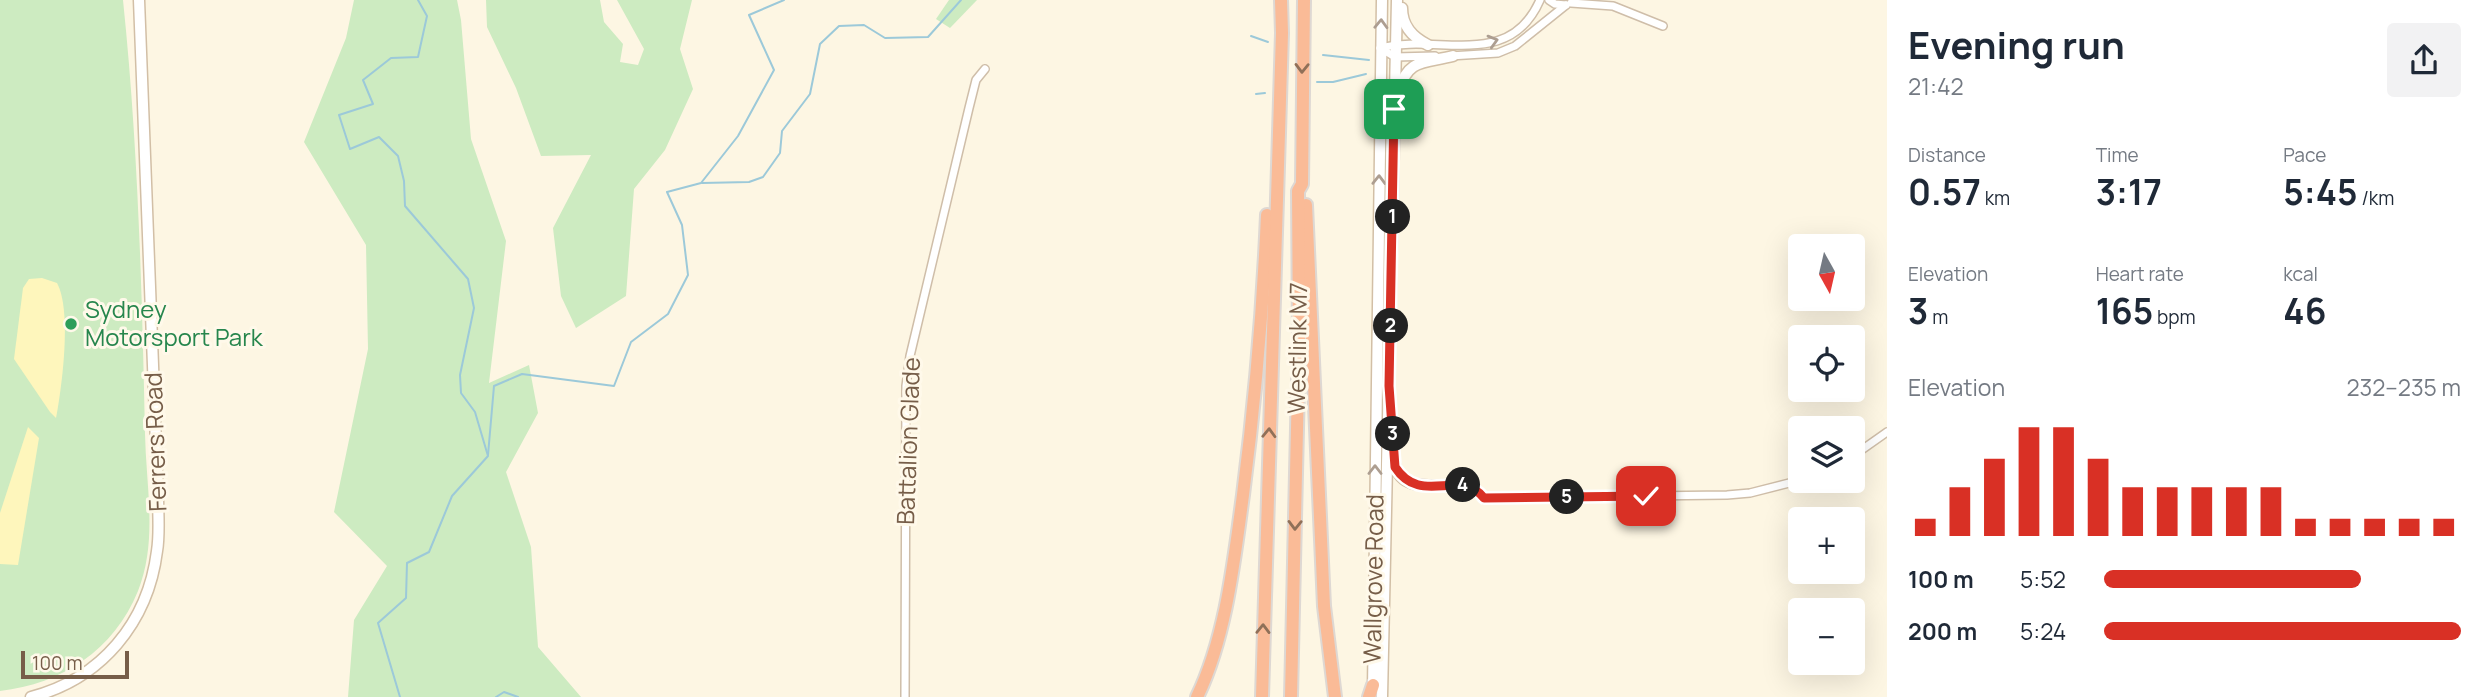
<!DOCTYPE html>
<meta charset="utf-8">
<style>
:root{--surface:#fff;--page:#f2f2f3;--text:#1f2937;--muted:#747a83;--accent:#d93025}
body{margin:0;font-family:Manrope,sans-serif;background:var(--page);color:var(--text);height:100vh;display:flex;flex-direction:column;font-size:26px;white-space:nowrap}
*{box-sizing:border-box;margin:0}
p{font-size:23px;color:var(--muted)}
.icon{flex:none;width:38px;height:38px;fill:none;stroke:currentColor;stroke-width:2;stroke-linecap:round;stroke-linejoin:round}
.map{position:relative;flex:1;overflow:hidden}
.sheet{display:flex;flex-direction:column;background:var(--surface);width:595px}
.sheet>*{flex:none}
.needle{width:46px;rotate:172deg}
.fabs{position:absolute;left:1788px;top:234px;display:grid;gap:14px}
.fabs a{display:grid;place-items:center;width:77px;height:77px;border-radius:7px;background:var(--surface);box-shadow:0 7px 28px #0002;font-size:35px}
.scale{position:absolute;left:21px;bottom:18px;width:108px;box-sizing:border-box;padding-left:7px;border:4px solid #765d48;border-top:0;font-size:19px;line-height:24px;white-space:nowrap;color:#765d48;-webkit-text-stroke:5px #fff9ea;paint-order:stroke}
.pin{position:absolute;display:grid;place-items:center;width:60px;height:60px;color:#fff;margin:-30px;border-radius:14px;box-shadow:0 4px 10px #0006}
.km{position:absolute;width:35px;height:35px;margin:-18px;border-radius:50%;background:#222;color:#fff;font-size:19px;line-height:35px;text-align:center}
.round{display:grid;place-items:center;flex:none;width:74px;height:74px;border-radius:7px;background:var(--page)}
.headline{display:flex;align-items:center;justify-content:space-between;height:119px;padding:0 21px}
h1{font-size:38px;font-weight:700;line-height:52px}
.metrics{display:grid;grid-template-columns:repeat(3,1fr);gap:10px;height:119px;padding:7px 21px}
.metrics div{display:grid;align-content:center}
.metrics b{font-size:35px;font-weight:700}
.metrics small{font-size:19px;font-weight:400}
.metrics p{font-size:19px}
.chart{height:196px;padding:14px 21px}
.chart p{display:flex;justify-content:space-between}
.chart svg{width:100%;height:126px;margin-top:7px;stroke:var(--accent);stroke-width:6}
ul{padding:0 21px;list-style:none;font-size:23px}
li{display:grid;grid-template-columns:112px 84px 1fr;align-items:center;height:52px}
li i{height:18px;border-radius:9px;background:var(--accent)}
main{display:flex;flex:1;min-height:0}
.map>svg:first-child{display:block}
.green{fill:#cdebc1}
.sand{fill:#fef6bc}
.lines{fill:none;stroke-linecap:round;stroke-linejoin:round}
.stream{stroke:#9cc9d9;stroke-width:2}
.street-casing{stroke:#cfbea9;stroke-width:10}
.secondary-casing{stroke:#d2bfa6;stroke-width:13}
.highway-casing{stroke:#ded8d3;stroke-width:16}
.street{stroke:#fff;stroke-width:7}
.secondary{stroke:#fff;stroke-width:10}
.highway{stroke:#fabb97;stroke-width:12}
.oneway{stroke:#ad9e91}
.oneway2{stroke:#907058}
.route-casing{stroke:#fff;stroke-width:14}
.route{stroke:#d93025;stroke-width:9}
.leisure-dot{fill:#2e9e5b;stroke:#fff9ea;stroke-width:2.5}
.labels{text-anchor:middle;stroke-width:6;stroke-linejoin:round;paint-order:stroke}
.leisure-label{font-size:24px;fill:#27864d;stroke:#fff9ea;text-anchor:start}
.street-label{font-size:24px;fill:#765d48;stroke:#fff9ea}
</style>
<main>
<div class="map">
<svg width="1887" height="697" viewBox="0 0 1887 697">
<rect width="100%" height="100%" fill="#fdf6e3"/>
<!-- green -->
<g class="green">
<path d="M 0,0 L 123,0 C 138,144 142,289 145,434 C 146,486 158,541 138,591 C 114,650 62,684 0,691 Z"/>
<path d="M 354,0 L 457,0 L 461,20 L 471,139 L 506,241 L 489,383 L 529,365 L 538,413 L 506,472 L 531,547 L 538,647 L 581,697 L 348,697 L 354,620 L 387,566 L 334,512 L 368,349 L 366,245 L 304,142 L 346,38 Z"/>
<path d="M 486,0 L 600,0 L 604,22 L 623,44 L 620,62 L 638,65 L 644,49 L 617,0 L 692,0 L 680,49 L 693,89 L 665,150 L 634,189 L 626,296 L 576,328 L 561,296 L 553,228 L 591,155 L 541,156 L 516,88 L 487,27 Z"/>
<path d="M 949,0 L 977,0 L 950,28 L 936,19 Z"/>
</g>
<!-- sand -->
<g class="sand">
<path d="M 42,278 L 57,283 C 72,311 62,386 56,418 L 50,412 L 14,359 L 23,288 L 29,279 Z"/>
<path d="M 28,427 L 39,438 L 18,565 L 0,564 L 0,513 Z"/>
</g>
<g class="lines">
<!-- stream -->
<g class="stream">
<path d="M 1251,36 L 1268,42"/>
<path d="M 1323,55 L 1369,60"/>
<path d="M 1317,82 L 1333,82 L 1366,74"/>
<path d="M 1256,94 L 1265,93"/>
<path d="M 702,183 L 749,182 L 763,177 L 780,153 L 782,131 L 810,94 L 820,44 L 839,26 L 864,25 L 885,38 L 928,37 L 961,0"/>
<path d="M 488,455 L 494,386 L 522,374 L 614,386 L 631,342 L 668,314 L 688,275 L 682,225 L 667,192 L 701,183 L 738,136 L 774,70 L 749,15 L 784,0"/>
<path d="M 400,697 L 378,623 L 406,598 L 407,563 L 429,552 L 452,496 L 488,456 L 475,412 L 461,393 L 460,375 L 474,308 L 468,279 L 405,206 L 404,181 L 398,156 L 379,137 L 350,149 L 339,115 L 373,104 L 363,80 L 391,58 L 418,57 L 427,16 L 418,0"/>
<path d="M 496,697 L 504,692 L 518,697"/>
</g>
<defs>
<g id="street">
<path d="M 1549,0 L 1555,4 L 1566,5"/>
<path d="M 1571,3 L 1613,6 L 1663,26"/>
<path d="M 1380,48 L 1395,57 L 1435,56"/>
<path d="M 1380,48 C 1438,33 1509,71 1540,0"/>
<path d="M 1450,56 L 1498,53 L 1515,46 L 1566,5"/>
<path d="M 1853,456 L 1887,432"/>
<path d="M 1484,498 L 1727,495 L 1750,493 L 1801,480"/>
<path d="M 905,697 L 906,386 L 910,356 L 969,108 L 976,80 L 985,69"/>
</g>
<g id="secondary">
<path d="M 1402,8 C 1402,26 1412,37 1428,45"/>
<path d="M 1399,91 C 1407,58 1426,63 1453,56"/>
<path d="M 1393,442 C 1394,449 1393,458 1395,465 C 1405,504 1462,470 1484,498"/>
<path d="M 1373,689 L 1382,0"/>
<path d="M 31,697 C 101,679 148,623 157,551 C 160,533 158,514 158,496 L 139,0"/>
<path d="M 1382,697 L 1397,0"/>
</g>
<g id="highway">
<path d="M 1306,205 L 1324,606 L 1335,697"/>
<path d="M 1197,697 C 1226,637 1234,561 1243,495 C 1255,402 1263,309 1267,215"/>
<path d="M 1262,697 L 1282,33 L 1281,0"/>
<path d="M 1291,697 L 1299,339 L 1298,191 L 1302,184 L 1304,0"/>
<path d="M 1369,697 L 1373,685"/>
</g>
</defs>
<!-- street casing -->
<use href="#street" class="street-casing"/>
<!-- secondary casing -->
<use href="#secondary" class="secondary-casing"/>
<!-- highway casing -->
<use href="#highway" class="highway-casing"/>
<!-- street -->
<use href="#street" class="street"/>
<!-- secondary -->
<use href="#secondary" class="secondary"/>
<!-- highway -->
<use href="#highway" class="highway"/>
</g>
<!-- one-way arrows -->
<defs><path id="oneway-chevron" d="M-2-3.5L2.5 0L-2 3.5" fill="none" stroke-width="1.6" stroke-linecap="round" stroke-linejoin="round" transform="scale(1.75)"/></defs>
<g class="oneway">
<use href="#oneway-chevron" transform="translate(1381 24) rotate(-88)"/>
<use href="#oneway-chevron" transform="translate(1493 41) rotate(-16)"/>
<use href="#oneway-chevron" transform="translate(1379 180) rotate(-89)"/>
<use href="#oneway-chevron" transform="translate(1375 470) rotate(-90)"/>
</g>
<g class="oneway2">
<use href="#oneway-chevron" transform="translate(1302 68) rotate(91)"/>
<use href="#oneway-chevron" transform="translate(1269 433) rotate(-88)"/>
<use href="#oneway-chevron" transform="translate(1295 525) rotate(91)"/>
<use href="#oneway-chevron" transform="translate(1263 629) rotate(-89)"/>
</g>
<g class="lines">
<defs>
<path id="route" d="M 1394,109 L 1389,386 L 1395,467 C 1421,507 1459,467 1484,498 L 1646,496"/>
</defs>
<!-- route casing -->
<use href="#route" class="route-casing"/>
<!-- route -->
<use href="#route" class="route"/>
</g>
<!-- markers -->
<circle class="leisure-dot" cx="71" cy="324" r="7"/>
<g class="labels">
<!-- leisure labels -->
<g class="leisure-label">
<text x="85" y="318">Sydney<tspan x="85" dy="28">Motorsport Park</tspan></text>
</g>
<!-- street labels -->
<g class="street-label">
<text transform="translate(1298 348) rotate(-89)" y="8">Westlink M7</text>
<text transform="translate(909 441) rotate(-88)" y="8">Battalion Glade</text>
<text transform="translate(156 442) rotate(-92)" y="8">Ferrers Road</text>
<text transform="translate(1374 579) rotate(-89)" y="8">Wallgrove Road</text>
</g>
</g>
</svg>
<div class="fabs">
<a><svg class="needle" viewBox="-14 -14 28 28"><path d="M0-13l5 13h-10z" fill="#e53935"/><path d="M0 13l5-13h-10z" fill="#747a83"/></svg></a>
<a><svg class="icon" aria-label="locate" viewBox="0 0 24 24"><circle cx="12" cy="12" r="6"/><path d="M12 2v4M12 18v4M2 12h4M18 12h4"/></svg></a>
<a><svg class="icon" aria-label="layers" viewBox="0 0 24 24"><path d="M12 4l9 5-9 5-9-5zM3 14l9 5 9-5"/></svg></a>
<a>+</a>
<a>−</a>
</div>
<div class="scale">100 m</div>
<div class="pin" style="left:1394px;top:109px;background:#1e9e55"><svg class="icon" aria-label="arrive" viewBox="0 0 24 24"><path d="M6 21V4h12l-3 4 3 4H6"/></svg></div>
<div class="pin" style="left:1646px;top:496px;background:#d93025"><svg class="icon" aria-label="check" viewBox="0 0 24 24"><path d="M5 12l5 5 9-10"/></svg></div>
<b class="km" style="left:1393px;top:217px">1</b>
<b class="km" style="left:1391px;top:326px">2</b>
<b class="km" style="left:1393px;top:434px">3</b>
<b class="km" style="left:1463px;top:485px">4</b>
<b class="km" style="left:1567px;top:497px">5</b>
</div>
<section class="sheet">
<div class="headline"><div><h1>Evening run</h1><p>21:42</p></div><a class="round"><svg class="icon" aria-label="share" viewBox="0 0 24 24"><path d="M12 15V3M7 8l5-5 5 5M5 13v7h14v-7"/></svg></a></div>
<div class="metrics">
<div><p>Distance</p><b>0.57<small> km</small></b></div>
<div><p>Time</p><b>3:17</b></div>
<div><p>Pace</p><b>5:45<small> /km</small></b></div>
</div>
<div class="metrics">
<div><p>Elevation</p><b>3<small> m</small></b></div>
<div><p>Heart rate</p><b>165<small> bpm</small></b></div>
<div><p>kcal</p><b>46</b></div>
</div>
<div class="chart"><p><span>Elevation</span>232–235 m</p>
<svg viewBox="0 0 160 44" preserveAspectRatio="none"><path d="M5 44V38M15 44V27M25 44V17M35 44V6M45 44V6M55 44V17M65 44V27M75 44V27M85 44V27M95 44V27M105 44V27M115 44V38M125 44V38M135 44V38M145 44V38M155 44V38"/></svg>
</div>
<ul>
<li><b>100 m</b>5:52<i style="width:72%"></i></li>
<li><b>200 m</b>5:24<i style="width:100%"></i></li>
</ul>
</section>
</main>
